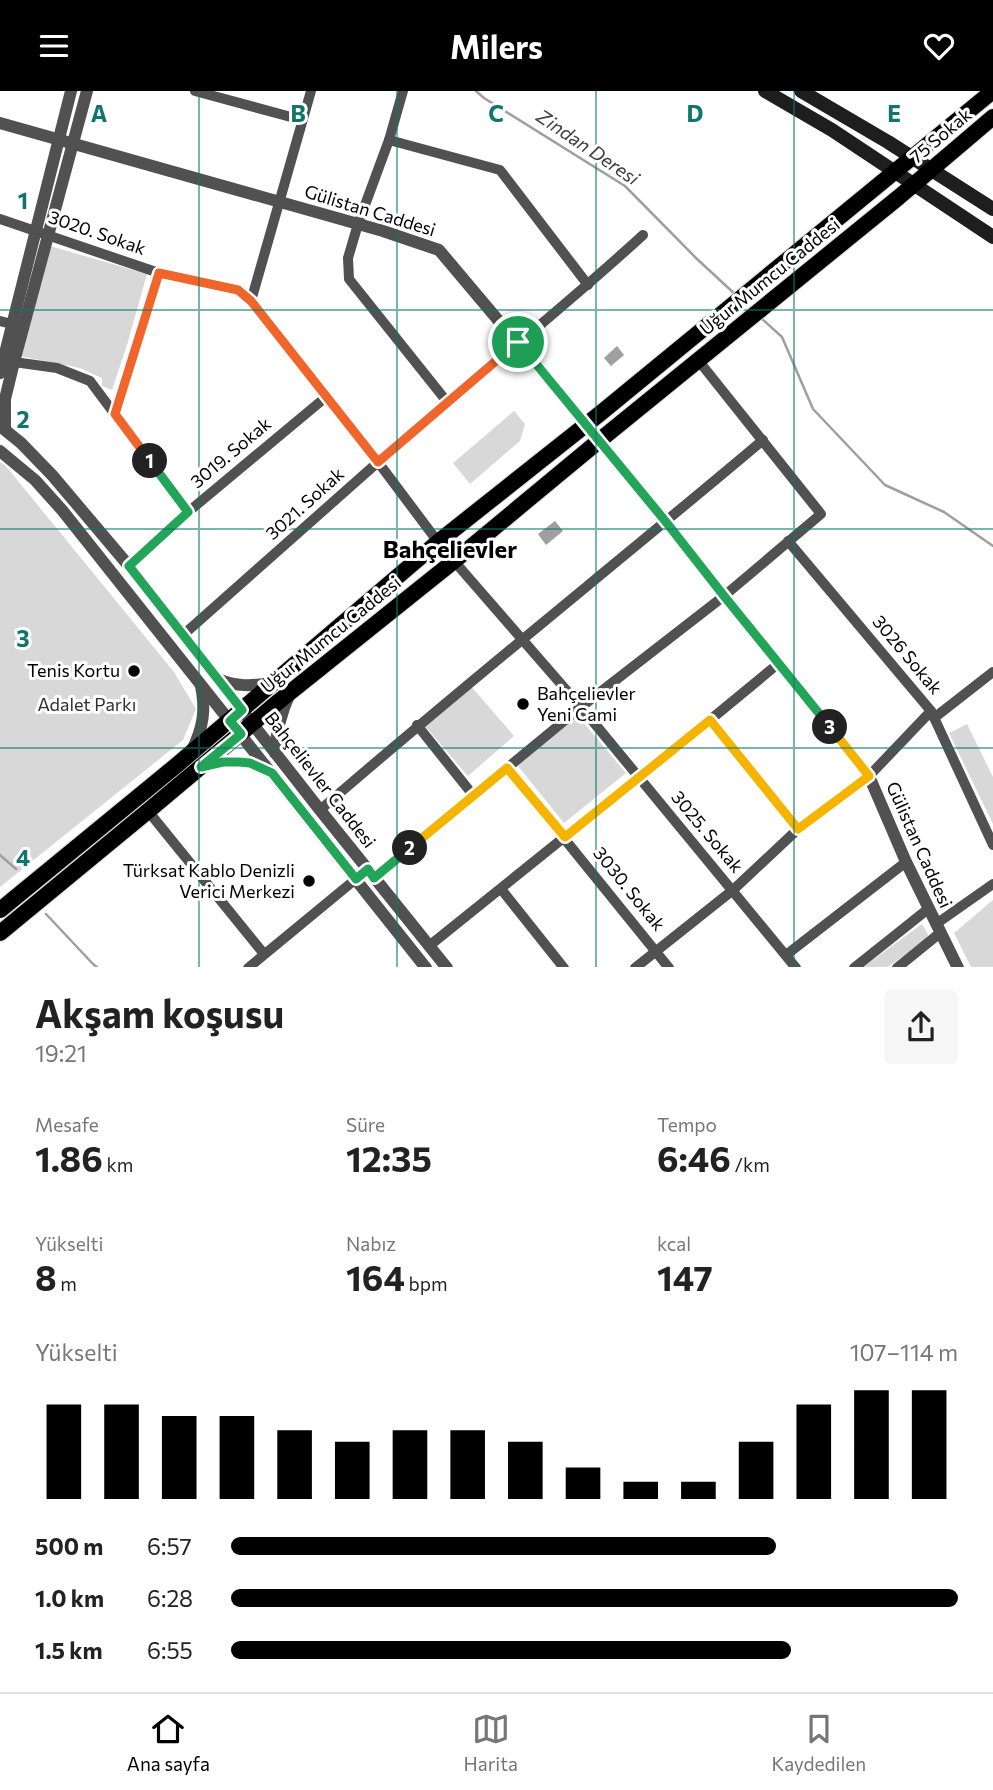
<!DOCTYPE html>
<html lang="tr">
<meta charset="utf-8">
<style>
:root{--surface:#fff;--page:#f6f6f6;--text:#222;--muted:#767676;--line:#e0e0e0;--accent:#000}
body{margin:0;font-family:Commissioner,sans-serif;background:var(--page);color:var(--text);height:100vh;display:flex;flex-direction:column;font-size:26px;white-space:nowrap}
*{box-sizing:border-box;margin:0}
p{font-size:23px;color:var(--muted)}
.icon{flex:none;width:38px;height:38px;fill:none;stroke:currentColor;stroke-width:2;stroke-linecap:round;stroke-linejoin:round}
.map{position:relative;height:876px;overflow:hidden}
.details{display:flex;flex-direction:column;background:var(--surface);flex:1}
.details>*{flex:none}
.pin{position:absolute;display:grid;place-items:center;width:60px;height:60px;color:#fff;margin:-30px;border:4px solid #fff;border-radius:50%;box-shadow:0 2px 7px #0007}
.km{position:absolute;width:35px;height:35px;margin:-18px;border-radius:50%;background:#222;color:#fff;font-size:19px;line-height:35px;text-align:center}
.round{display:grid;place-items:center;flex:none;width:74px;height:74px;border-radius:7px;background:var(--page)}
.headline{display:flex;align-items:center;justify-content:space-between;height:119px;padding:0 35px}
h1{font-size:38px;font-weight:700;line-height:52px}
.figures{display:grid;grid-template-columns:repeat(3,1fr);gap:10px;height:119px;padding:7px 35px}
.figures div{display:grid;align-content:center}
.figures b{font-size:35px;font-weight:700}
.figures small{font-size:19px;font-weight:400}
.figures p{font-size:19px}
.chart{height:196px;padding:14px 35px}
.chart p{display:flex;justify-content:space-between}
.chart svg{width:100%;height:126px;margin-top:7px;stroke:var(--accent);stroke-width:6}
ul{padding:0 35px;list-style:none;font-size:23px}
li{display:grid;grid-template-columns:112px 84px 1fr;align-items:center;height:52px}
li i{height:18px;border-radius:9px;background:var(--accent)}
header{display:flex;justify-content:space-between;align-items:center;height:91px;padding:0 35px;background:var(--accent);color:#fff;font-size:32px;font-weight:700}
.tabs{display:flex;justify-content:space-around;align-items:center;height:98px;border-top:2px solid var(--line);background:var(--surface);font-size:19px;color:var(--muted)}
.tabs a{display:grid;justify-items:center;gap:4px}
.tabs .current{color:var(--accent)}
.map>svg:first-child{display:block}
.green{fill:#d8d8d8}
.water{fill:#9f9f9f}
.lines{fill:none;stroke-linecap:round;stroke-linejoin:round}
.stream{stroke:#9f9f9f;stroke-width:2.5}
.primary-casing{stroke:#dbdbdb;stroke-width:18}
.minor{stroke:#515151;stroke-width:10}
.tertiary{stroke:#515151;stroke-width:12}
.secondary{stroke:#1e1e1e;stroke-width:14}
.primary{stroke:#000;stroke-width:16}
.split-1-casing{stroke:#fff;stroke-width:14}
.split-2-casing{stroke:#fff;stroke-width:14}
.split-3-casing{stroke:#fff;stroke-width:14}
.split-4-casing{stroke:#fff;stroke-width:14}
.split-1{stroke:#f0652b;stroke-width:9}
.split-2{stroke:#22a559;stroke-width:9}
.split-3{stroke:#f5b400;stroke-width:9}
.split-4{stroke:#22a559;stroke-width:9}
.grid{fill:none;stroke:#0f766e;stroke-width:2;stroke-opacity:0.55}
.poi-dot{fill:#000;stroke:#fff;stroke-width:2.5}
.labels{text-anchor:middle;stroke-width:6;stroke-linejoin:round;paint-order:stroke}
.street-label{font-size:18px;fill:#000;stroke:#fff}
.poi-label{font-size:18px;fill:#000;stroke:#fff;text-anchor:end}
.park-label{font-size:18px;fill:#2f2f2f;stroke:#fff}
.water-label{font-size:19px;font-style:italic;fill:#404040;stroke:#fff}
.district-label{font-size:24px;font-weight:bold;fill:#000;stroke:#fff}
.grid-label{font-size:23px;text-anchor:middle;font-weight:bold;fill:#0f766e;stroke:#fff;stroke-width:6;stroke-linejoin:round;paint-order:stroke}
</style>
<header><svg class="icon" aria-label="menu" viewBox="0 0 24 24"><path d="M4 6h16M4 12h16M4 18h16"/></svg>Milers<svg class="icon" aria-label="heart" viewBox="0 0 24 24"><path d="M12 20l-8-8c-3-5 5-10 8-4 3-6 11-1 8 4z"/></svg></header>
<div class="map">
<svg width="993" height="877" viewBox="0 0 993 877">
<rect width="100%" height="100%" fill="#fff"/>
<!-- green -->
<g class="green">
<path d="M 50,155 L 147,183 L 127,254 L 112,299 L 102,295 L 102,287 L 80,277 L 20,265 Z"/>
<path d="M 514,320 L 525,333 L 520,350 L 470,393 L 453,372 Z"/>
<path d="M 0,371 L 5,374 L 174,581 L 196,618 L 183,649 L 0,796 Z"/>
<path d="M 470,594 L 514,645 L 468,685 L 424,634 Z"/>
<path d="M 577,624 L 626,682 L 564,732 L 518,675 Z"/>
<path d="M 967,633 L 993,686 L 993,733 L 949,642 Z"/>
<path d="M 993,809 L 993,876 L 971,876 L 954,842 Z"/>
<path d="M 922,833 L 928,843 L 927,847 L 888,876 L 862,877 Z"/>
</g>
<!-- water -->
<g class="water">
<path d="M 617,255 L 624,264 L 611,275 L 604,267 Z"/>
<path d="M 555,430 L 563,440 L 546,454 L 538,443 Z"/>
</g>
<g class="lines">
<!-- stream -->
<g class="stream">
<path d="M 476,0 L 484,7 L 625,95 L 697,168 L 736,204"/>
<path d="M 761,227 L 782,246 L 813,318 L 885,394 L 944,421 L 993,455"/>
<path d="M 0,764 L 16,778"/>
<path d="M 46,823 L 93,873 L 98,877"/>
</g>
<defs>
<g id="primary">
<path d="M 0,819 L 178,673 L 438,451 L 602,321 L 993,0"/>
<path d="M 0,842 L 148,720 L 278,611 L 454,470 L 600,349 L 899,106 L 993,26"/>
</g>
</defs>
<!-- primary casing -->
<use href="#primary" class="primary-casing"/>
<!-- minor -->
<g class="minor">
<path d="M 195,0 L 302,29"/>
<path d="M 403,0 L 389,49 L 358,133 L 348,167 L 349,188 L 448,312"/>
<path d="M 389,49 L 500,79 L 588,194"/>
<path d="M 0,128 L 159,182 L 238,199 L 251,210 L 378,371 L 438,451"/>
<path d="M 251,210 L 311,0"/>
<path d="M 0,230 L 12,233"/>
<path d="M 14,271 L 57,277 L 90,290 L 188,421"/>
<path d="M 115,323 L 159,182"/>
<path d="M 788,450 L 931,620 L 993,754"/>
<path d="M 454,470 L 581,616 L 796,877"/>
<path d="M 129,475 L 188,421 L 326,306"/>
<path d="M 183,544 C 248,487 312,429 377,372 C 465,295 557,223 643,144"/>
<path d="M 934,627 L 993,581"/>
<path d="M 710,629 L 798,738"/>
<path d="M 417,634 L 473,704"/>
<path d="M 507,677 L 669,877"/>
<path d="M 320,719 C 465,593 616,473 763,349"/>
<path d="M 148,720 L 264,863"/>
<path d="M 374,787 L 581,616 L 724,505 L 821,423 L 698,269"/>
<path d="M 501,798 L 564,877"/>
<path d="M 936,833 L 993,793"/>
<path d="M 429,855 L 710,629 L 779,572"/>
<path d="M 786,864 L 906,771"/>
<path d="M 248,877 L 368,778"/>
<path d="M 635,877 L 733,799 L 798,738 L 869,685 L 931,620"/>
<path d="M 854,877 L 928,818"/>
<path d="M 897,877 L 940,842"/>
</g>
<!-- tertiary -->
<g class="tertiary">
<path d="M 0,32 L 383,140 L 439,159 L 611,363 L 869,685 L 906,771 L 958,877"/>
<path d="M 0,282 L 71,0"/>
<path d="M 0,335 L 21,352 L 52,384 L 129,475 L 320,719 L 447,877"/>
<path d="M 5,338 L 5,308 L 14,271 L 87,0"/>
<path d="M 0,360 L 35,389 L 62,419 L 426,877"/>
<path d="M 218,588 C 236,596 252,595 272,592"/>
<path d="M 192,659 C 203,637 206,619 201,595"/>
<path d="M 275,662 C 276,640 281,622 290,602"/>
<path d="M 201,676 C 225,669 246,668 268,680"/>
</g>
<!-- secondary -->
<g class="secondary">
<path d="M 765,0 L 832,39 L 993,146"/>
<path d="M 801,0 L 888,51 L 993,118"/>
</g>
<!-- primary -->
<use href="#primary" class="primary"/>
</g>
<g class="lines">
<defs>
<path id="split-1" d="M 150,370 L 115,323 L 159,182 L 238,199 L 251,210 L 378,371 L 518,251"/>
<path id="split-2" d="M 150,370 L 188,421 L 129,475 L 242,619 L 230,630 L 241,643 L 201,676 L 223,671 L 239,671 L 250,672 L 272,682 L 356,788 L 368,778 L 374,787 L 410,757"/>
<path id="split-3" d="M 410,757 L 507,677 L 565,746 L 710,629 L 798,738 L 869,685 L 830,636"/>
<path id="split-4" d="M 518,251 L 666,431 L 724,505 L 830,636"/>
</defs>
<!-- split-1 casing -->
<use href="#split-1" class="split-1-casing"/>
<!-- split-2 casing -->
<use href="#split-2" class="split-2-casing"/>
<!-- split-3 casing -->
<use href="#split-3" class="split-3-casing"/>
<!-- split-4 casing -->
<use href="#split-4" class="split-4-casing"/>
<!-- split-1 -->
<use href="#split-1" class="split-1"/>
<!-- split-2 -->
<use href="#split-2" class="split-2"/>
<!-- split-3 -->
<use href="#split-3" class="split-3"/>
<!-- split-4 -->
<use href="#split-4" class="split-4"/>
</g>
<!-- grid -->
<path class="grid" d="M 199,0 L 199,877M 397,0 L 397,877M 596,0 L 596,877M 794,0 L 794,877M 0,219 L 993,219M 0,438 L 993,438M 0,657 L 993,657"/>
<!-- markers -->
<g class="poi-dot">
<circle cx="134" cy="580" r="7"/>
<circle cx="523" cy="613" r="7"/>
<circle cx="309" cy="790" r="7"/>
</g>
<g class="labels">
<!-- street labels -->
<g class="street-label">
<text transform="translate(941 45) rotate(-40)" y="6">75 Sokak</text>
<text transform="translate(370 120) rotate(17)" y="6">Gülistan Caddesi</text>
<text transform="translate(97 142) rotate(19)" y="6">3020. Sokak</text>
<text transform="translate(770 186) rotate(-39)" y="6">Uğur Mumcu Caddesi</text>
<text transform="translate(231 362) rotate(-40)" y="6">3019. Sokak</text>
<text transform="translate(305 413) rotate(-42)" y="6">3021. Sokak</text>
<text transform="translate(331 544) rotate(-39)" y="6">Uğur Mumcu Caddesi</text>
<text transform="translate(907 564) rotate(50)" y="6">3026 Sokak</text>
<text transform="translate(320 689) rotate(52)" y="6">Bahçelievler Caddesi</text>
<text transform="translate(707 741) rotate(50)" y="6">3025. Sokak</text>
<text transform="translate(919 754) rotate(66)" y="6">Gülistan Caddesi</text>
<text transform="translate(629 798) rotate(51)" y="6">3030. Sokak</text>
</g>
<!-- poi labels -->
<g class="poi-label">
<text x="120" y="586">Tenis Kortu</text>
<text x="537" y="609" text-anchor="start">Bahçelievler<tspan x="537" dy="21">Yeni Cami</tspan></text>
<text x="295" y="786">Türksat Kablo Denizli<tspan x="295" dy="21">Verici Merkezi</tspan></text>
</g>
<!-- park labels -->
<g class="park-label">
<text x="87" y="620">Adalet Parkı</text>
</g>
<!-- water labels -->
<g class="water-label">
<text transform="translate(588 56) rotate(34)" y="7">Zindan Deresi</text>
</g>
<!-- district labels -->
<g class="district-label">
<text x="450" y="467">Bahçelievler</text>
</g>
</g>
<g class="grid-label">
<text x="99" y="31">A</text>
<text x="298" y="31">B</text>
<text x="496" y="31">C</text>
<text x="695" y="31">D</text>
<text x="894" y="31">E</text>
<text x="23" y="118">1</text>
<text x="23" y="337">2</text>
<text x="23" y="556">3</text>
<text x="23" y="775">4</text>
</g>
</svg>
<div class="pin" style="left:518px;top:251px;background:#1e9e55"><svg class="icon" aria-label="arrive" viewBox="0 0 24 24"><path d="M6 21V4h12l-3 4 3 4H6"/></svg></div>
<b class="km" style="left:150px;top:370px">1</b>
<b class="km" style="left:410px;top:757px">2</b>
<b class="km" style="left:830px;top:636px">3</b>
</div>
<section class="details">
<div class="headline"><div><h1>Akşam koşusu</h1><p>19:21</p></div><a class="round"><svg class="icon" aria-label="share" viewBox="0 0 24 24"><path d="M12 15V3M7 8l5-5 5 5M5 13v7h14v-7"/></svg></a></div>
<div class="figures">
<div><p>Mesafe</p><b>1.86<small> km</small></b></div>
<div><p>Süre</p><b>12:35</b></div>
<div><p>Tempo</p><b>6:46<small> /km</small></b></div>
</div>
<div class="figures">
<div><p>Yükselti</p><b>8<small> m</small></b></div>
<div><p>Nabız</p><b>164<small> bpm</small></b></div>
<div><p>kcal</p><b>147</b></div>
</div>
<div class="chart"><p><span>Yükselti</span>107–114 m</p>
<svg viewBox="0 0 160 44" preserveAspectRatio="none"><path d="M5 44V11M15 44V11M25 44V15M35 44V15M45 44V20M55 44V24M65 44V20M75 44V20M85 44V24M95 44V33M105 44V38M115 44V38M125 44V24M135 44V11M145 44V6M155 44V6"/></svg>
</div>
<ul>
<li><b>500 m</b>6:57<i style="width:75%"></i></li>
<li><b>1.0 km</b>6:28<i style="width:100%"></i></li>
<li><b>1.5 km</b>6:55<i style="width:77%"></i></li>
</ul>
</section>
<nav class="tabs">
<a class="current"><svg class="icon" aria-label="home" viewBox="0 0 24 24"><path d="M3 11l9-7 9 7M6 9v11h12V9"/></svg>Ana sayfa</a>
<a><svg class="icon" aria-label="map" viewBox="0 0 24 24"><path d="M3 6l6-2 6 2 6-2v14l-6 2-6-2-6 2zM9 4v14M15 6v14"/></svg>Harita</a>
<a><svg class="icon" aria-label="saved" viewBox="0 0 24 24"><path d="M7 4h10v16l-5-4-5 4z"/></svg>Kaydedilen</a>
</nav>
